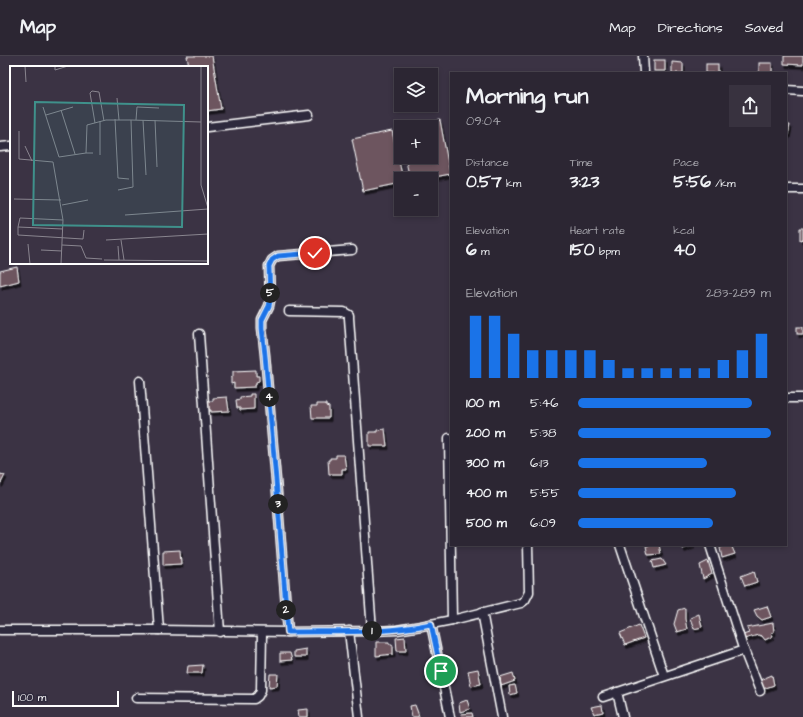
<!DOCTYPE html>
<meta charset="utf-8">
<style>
:root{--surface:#2c2633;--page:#38323f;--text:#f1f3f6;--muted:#a6a5ac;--line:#48434e;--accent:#1a73e8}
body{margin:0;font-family:"Architects Daughter",sans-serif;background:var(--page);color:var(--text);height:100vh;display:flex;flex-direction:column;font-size:15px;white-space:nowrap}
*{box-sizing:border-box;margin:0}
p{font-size:13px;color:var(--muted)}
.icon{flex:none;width:22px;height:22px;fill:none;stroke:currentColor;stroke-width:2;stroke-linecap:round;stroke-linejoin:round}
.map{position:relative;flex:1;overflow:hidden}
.drawer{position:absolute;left:450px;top:16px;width:337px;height:474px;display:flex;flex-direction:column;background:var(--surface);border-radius:0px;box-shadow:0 2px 6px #0003,0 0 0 1px var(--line)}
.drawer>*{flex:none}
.controls{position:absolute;left:394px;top:12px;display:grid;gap:8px}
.controls a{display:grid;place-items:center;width:44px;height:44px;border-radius:0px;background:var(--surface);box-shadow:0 2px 6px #0003,0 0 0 1px var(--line);font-size:20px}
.scale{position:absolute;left:12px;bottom:10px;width:107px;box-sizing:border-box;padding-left:4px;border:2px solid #fff;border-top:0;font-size:11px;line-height:14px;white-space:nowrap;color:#fff;-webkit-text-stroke:3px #2f2a3d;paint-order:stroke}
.pin{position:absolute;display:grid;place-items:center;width:34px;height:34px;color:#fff;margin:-17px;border:2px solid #fff;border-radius:50%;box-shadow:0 1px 4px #0007}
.km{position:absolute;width:20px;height:20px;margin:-10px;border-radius:50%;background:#222;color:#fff;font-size:11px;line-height:20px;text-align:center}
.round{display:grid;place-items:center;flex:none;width:42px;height:42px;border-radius:0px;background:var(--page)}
.summary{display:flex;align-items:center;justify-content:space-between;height:68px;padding:0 16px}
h1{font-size:22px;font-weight:700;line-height:30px}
.stats{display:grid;grid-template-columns:repeat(3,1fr);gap:6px;height:68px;padding:4px 16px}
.stats div{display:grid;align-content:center}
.stats b{font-size:17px;font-weight:700}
.stats small{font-size:11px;font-weight:400}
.stats p{font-size:11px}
.chart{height:112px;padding:8px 16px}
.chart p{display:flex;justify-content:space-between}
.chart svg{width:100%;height:72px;margin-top:4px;stroke:var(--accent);stroke-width:6}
ul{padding:0 16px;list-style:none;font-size:13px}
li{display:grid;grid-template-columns:64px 48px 1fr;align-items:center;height:30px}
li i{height:10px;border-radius:5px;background:var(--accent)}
header{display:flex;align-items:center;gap:24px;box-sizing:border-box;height:56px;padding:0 20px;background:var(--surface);border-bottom:1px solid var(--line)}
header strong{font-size:19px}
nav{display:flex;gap:22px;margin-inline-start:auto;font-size:14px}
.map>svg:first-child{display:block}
.building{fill:#6d555f;stroke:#fff;filter:url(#shadow)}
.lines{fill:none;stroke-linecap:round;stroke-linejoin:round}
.street-casing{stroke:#fff;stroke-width:11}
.street{stroke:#2f2a3d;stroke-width:8}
.route-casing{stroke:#fff;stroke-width:8}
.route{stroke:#1a73e8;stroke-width:5}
.inset-road{fill:none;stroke:#89858f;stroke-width:1}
.view{fill:#3f918b;fill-opacity:0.15;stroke:#3f918b;stroke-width:2}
.inset-edge{fill:none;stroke:#fff;stroke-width:2}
</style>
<header>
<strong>Map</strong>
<nav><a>Map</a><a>Directions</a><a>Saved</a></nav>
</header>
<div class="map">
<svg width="803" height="661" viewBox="0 0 803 661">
<defs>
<filter id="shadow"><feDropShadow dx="2" dy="3.5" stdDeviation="0" flood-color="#0009"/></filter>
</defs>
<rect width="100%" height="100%" fill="#3b3344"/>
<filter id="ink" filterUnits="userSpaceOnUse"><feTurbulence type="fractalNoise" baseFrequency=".025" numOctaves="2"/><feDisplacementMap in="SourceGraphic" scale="8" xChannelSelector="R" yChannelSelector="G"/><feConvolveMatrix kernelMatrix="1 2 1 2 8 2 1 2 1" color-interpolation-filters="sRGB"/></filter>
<g filter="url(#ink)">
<!-- building -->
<g class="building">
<path d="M 187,0 L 212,0 L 221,53 L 207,55 L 207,11 L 189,11 Z"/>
<path d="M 784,0 L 803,0 L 803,9 L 784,8 Z"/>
<rect x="654" y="4" width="11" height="11"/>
<path d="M 672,6 L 683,7 L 683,17 L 672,17 Z"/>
<rect x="759" y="7" width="13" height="10"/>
<rect x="706" y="8" width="12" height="9"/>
<path d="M 440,64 L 450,118 L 425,123 L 410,123 L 405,101 L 431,101 L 431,71 L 403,71 Z"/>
<path d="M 786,69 L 790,69 L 788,79 L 786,80 Z"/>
<path d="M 392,75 L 403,123 L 401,123 L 401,127 L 363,135 L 352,83 Z"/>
<path d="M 800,172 L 803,172 L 803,183 L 800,184 Z"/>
<path d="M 17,211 L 19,225 L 0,230 L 0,215 Z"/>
<rect x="797" y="271" width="6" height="7"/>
<path d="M 256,314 L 256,320 L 259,320 L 259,325 L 256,326 L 256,329 L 255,329 L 255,331 L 234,332 L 234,327 L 231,328 L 231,321 L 233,321 L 233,315 Z"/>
<path d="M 250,338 L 254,338 L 254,353 L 240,354 L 240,352 L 237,352 L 236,344 L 240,343 L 240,341 L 250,340 Z"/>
<path d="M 227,341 L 229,355 L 211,356 L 211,354 L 208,354 L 207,345 L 213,345 L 213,342 Z"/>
<path d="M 317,348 L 326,348 L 326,350 L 329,351 L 329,362 L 312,362 L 311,350 L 317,350 Z"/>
<path d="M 385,373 L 387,390 L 369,390 L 369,376 L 377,376 L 377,374 Z"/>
<path d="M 336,399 L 344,399 L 346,413 L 342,413 L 342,418 L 329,418 L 328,404 L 330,404 L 330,402 L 336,402 Z"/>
<path d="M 0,418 L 5,419 L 1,427 L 0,428 Z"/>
<path d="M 653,489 L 659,489 L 661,498 L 648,499 L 646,490 Z"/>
<path d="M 682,489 L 693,489 L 683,493 Z"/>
<path d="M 726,489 L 731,489 L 735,498 L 722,502 L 720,492 Z"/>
<path d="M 180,494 L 181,508 L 163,509 L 163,495 Z"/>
<path d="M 662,503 L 666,509 L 654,512 L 652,505 Z"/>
<path d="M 708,505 L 712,518 L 703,523 L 700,509 Z"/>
<path d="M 754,515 L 757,526 L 745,530 L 741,520 Z"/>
<path d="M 767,550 L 771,561 L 762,564 L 757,560 L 754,554 Z"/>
<path d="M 685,552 L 685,563 L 687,573 L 677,576 L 674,568 L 678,554 Z"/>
<path d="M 699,558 L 702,571 L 694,573 L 690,562 Z"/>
<path d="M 773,567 L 774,576 L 771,577 L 773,580 L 765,584 L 762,580 L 758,579 L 744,583 L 743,579 L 749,577 L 747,572 Z"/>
<path d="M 639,569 L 644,582 L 625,589 L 620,577 Z"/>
<path d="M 405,581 L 406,595 L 397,595 L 396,582 Z"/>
<path d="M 376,586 L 389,586 L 389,588 L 392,588 L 393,590 L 393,598 L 376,600 Z"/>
<path d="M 306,593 L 306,601 L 294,601 L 294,595 Z"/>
<path d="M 280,597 L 290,597 L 292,604 L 280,605 Z"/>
<path d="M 203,609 L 202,617 L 187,617 L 188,610 Z"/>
<path d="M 478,613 L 481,628 L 471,630 L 468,615 Z"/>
<path d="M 513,617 L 515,625 L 501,630 L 500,621 Z"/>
<path d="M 270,618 L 278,618 L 277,630 L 269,631 Z"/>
<path d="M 772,619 L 774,629 L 763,633 L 760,624 Z"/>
<path d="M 515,629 L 517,637 L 510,639 L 509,630 Z"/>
<path d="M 467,644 L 470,653 L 460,656 L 459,647 Z"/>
<path d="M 415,649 L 419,660 L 417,661 L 412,661 L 410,650 Z"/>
<path d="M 602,649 L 603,656 L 594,658 L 591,651 Z"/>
<path d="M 308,653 L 308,661 L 299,661 L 298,654 Z"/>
<path d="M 472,657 L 473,661 L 462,661 L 461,658 Z"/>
</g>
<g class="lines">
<defs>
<g id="street">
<path d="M 643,0 L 644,17"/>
<path d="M 786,34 L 803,35"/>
<path d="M 207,71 L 309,59"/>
<path d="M 0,91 L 11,90"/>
<path d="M 786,133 L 803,133"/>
<path d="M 289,255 L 344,256 L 349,259 L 349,262 L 372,575"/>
<path d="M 199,278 L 220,576"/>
<path d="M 140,325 L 159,574"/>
<path d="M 786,342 L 803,342"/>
<path d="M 449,382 L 452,564"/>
<path d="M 620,489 L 664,620"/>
<path d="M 710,489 L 742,589 L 760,635"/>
<path d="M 482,556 L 502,661"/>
<path d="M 431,568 L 450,661"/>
<path d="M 0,574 L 159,574 L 288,576 L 276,424 L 265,299 L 262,272 L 262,264 L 269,250 L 270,245 L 269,210 L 272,204 L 278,200 L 352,194"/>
<path d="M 349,575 L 359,661"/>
<path d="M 288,576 L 372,575 L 397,574 L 421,570 L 452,564 L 521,547 L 525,544 L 529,536 L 528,489"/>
<path d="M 617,636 L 623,661"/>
<path d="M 603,641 L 744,594"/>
<path d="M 136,642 L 254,643 L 258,640 L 261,634 L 262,577"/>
</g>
</defs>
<!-- street casing -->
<use href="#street" class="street-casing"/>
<!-- street -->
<use href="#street" class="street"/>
</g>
</g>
<g class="lines" filter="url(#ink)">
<defs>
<path id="route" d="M 315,197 L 278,200 L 272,204 L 269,210 L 270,245 L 269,250 L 262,264 L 262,272 L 265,299 L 276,424 L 288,576 C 335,575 384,578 431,568 L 441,615"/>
</defs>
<!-- route casing -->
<use href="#route" class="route-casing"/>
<!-- route -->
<use href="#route" class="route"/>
</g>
<!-- overview -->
<g transform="translate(10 10)">
<rect width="198" height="198" fill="#3b3344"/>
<path class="inset-road" d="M 15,0 L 16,16M 45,0 L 45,4 L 58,0M 191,0 L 191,119 L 198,142M 107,32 L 109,54M 33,41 L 49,91 L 76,87M 51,44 L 65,88M 36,49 L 63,41M 105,53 L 108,112 L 119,113M 126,54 L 127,41 L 149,42M 133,54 L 136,109M 145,54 L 147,101M 85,57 L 80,27 L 82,25 L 89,26 L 94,55M 9,65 L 9,93 L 43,96M 15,80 L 22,95M 83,87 L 76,87 L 77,59 L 96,54 L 121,54M 90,89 L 90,55M 43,96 L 53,154 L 51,198M 108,124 L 123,121 L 121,54 L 191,56M 4,133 L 51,134M 52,139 L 78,134M 115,149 L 198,143M 8,161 L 10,152 L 53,154M 53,163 L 8,161 L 8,169 L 73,173 L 74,164M 96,174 L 198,168M 111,174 L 114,194M 18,178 L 20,198M 52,179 L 71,180 L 76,192 L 92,193M 108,180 L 109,194M 31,184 L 52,185M 94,194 L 198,195"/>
<path class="view" d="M 25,36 L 174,39 L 172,161 L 23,159 Z"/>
<rect width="198" height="198" class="inset-edge"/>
</g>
</svg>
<div class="controls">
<a><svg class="icon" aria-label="layers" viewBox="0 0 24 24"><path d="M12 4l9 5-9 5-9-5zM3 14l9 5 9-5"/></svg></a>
<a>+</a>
<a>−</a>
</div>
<div class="scale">100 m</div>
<div class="pin" style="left:441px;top:615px;background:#1e9e55"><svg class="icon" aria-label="arrive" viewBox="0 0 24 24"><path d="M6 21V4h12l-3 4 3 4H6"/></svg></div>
<div class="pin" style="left:315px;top:197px;background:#d93025"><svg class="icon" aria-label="check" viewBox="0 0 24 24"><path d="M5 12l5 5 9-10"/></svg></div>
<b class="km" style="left:372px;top:575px">1</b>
<b class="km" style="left:286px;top:554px">2</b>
<b class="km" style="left:278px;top:448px">3</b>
<b class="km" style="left:269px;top:341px">4</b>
<b class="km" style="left:270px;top:237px">5</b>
<section class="drawer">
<div class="summary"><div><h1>Morning run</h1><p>09:04</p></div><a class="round"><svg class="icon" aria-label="share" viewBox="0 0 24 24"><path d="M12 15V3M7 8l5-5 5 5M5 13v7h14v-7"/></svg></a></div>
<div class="stats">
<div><p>Distance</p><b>0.57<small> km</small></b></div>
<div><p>Time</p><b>3:23</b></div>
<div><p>Pace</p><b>5:56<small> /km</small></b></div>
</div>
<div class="stats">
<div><p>Elevation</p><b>6<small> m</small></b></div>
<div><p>Heart rate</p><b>150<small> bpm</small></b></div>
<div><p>kcal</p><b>40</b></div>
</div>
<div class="chart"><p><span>Elevation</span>283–289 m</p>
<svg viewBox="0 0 160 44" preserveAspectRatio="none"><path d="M5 44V6M15 44V6M25 44V17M35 44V27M45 44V27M55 44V27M65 44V27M75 44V33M85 44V38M95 44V38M105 44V38M115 44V38M125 44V38M135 44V33M145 44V27M155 44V17"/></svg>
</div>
<ul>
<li><b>100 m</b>5:46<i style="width:90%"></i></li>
<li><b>200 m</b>5:38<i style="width:100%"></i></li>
<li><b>300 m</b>6:13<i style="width:67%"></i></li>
<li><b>400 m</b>5:55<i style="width:82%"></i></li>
<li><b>500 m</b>6:09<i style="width:70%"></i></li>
</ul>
</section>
</div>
